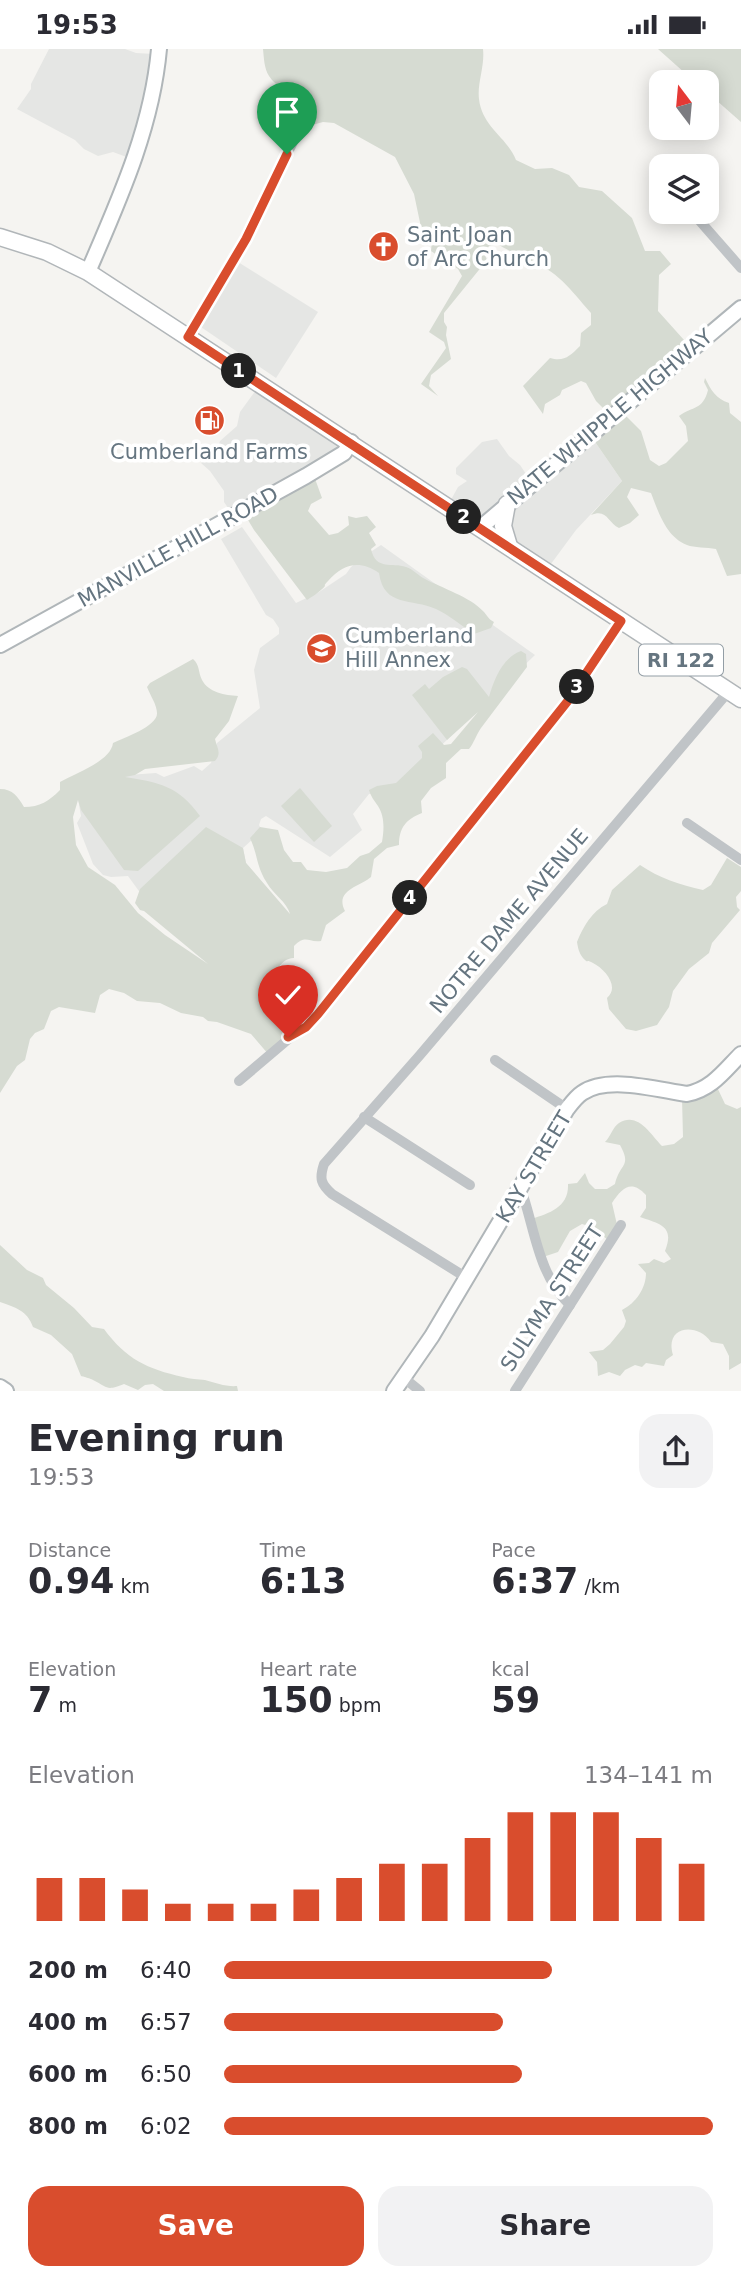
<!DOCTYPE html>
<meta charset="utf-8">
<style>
:root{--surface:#fff;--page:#f2f2f3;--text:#2b2b33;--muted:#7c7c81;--accent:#d94d2d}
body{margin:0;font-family:"DejaVu Sans",sans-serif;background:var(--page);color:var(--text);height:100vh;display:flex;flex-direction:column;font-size:26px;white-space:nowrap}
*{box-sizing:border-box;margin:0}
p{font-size:23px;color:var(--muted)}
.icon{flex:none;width:38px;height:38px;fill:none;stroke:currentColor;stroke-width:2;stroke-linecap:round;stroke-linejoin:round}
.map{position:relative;height:1342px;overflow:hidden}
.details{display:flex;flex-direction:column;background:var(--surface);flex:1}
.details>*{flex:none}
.needle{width:46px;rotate:344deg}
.controls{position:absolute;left:649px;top:21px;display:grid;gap:14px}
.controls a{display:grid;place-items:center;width:70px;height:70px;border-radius:14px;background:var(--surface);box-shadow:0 4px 18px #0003;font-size:35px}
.pin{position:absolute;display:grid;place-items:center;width:60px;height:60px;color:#fff;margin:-72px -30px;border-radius:50% 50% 50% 0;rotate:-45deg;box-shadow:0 0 7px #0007}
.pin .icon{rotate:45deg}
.km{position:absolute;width:35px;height:35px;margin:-18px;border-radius:50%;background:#222;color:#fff;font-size:19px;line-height:35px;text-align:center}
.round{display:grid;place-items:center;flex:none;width:74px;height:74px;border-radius:21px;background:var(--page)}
.head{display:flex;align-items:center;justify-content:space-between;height:119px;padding:0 28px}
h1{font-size:38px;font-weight:700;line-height:52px}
.figures{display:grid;grid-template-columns:repeat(3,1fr);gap:10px;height:119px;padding:7px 28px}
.figures div{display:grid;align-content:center}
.figures b{font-size:35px;font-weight:700}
.figures small{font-size:19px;font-weight:400}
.figures p{font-size:19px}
.chart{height:196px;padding:14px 28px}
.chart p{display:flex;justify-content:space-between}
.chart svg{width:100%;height:126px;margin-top:7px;stroke:var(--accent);stroke-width:6}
.primary-button{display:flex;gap:14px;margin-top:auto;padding:14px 28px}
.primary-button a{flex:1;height:80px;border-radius:21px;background:var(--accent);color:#fff;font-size:28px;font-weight:700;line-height:80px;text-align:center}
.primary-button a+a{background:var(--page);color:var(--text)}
ul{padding:0 28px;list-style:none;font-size:23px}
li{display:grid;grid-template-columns:112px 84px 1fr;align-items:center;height:52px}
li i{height:18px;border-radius:9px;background:var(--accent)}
.status{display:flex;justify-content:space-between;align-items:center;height:49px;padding:0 35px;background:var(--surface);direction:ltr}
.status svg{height:19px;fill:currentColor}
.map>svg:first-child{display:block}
.built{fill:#e5e6e4}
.green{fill:#d6dbd2}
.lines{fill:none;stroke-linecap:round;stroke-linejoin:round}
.secondary-casing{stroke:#b0b6b9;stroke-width:18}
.primary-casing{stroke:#b1b6b9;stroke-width:19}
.street{stroke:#c0c4c7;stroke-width:10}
.secondary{stroke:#fff;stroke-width:14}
.primary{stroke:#fff;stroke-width:16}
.route-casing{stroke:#fff;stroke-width:14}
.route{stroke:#d94d2d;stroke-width:9}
.labels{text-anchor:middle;stroke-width:7;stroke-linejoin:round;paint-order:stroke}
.shield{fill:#fff;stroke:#939ea6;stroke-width:2}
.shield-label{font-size:19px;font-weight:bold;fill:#657580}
.poi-label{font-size:21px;fill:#657580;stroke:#fff;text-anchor:start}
.street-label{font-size:21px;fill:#657580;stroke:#fff}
</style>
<div class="status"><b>19:53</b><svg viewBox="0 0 49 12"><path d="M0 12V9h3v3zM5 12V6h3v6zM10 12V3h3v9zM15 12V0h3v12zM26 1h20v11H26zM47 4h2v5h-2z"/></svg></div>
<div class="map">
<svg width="741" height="1342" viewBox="0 0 741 1342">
<rect width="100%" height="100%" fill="#f5f4f1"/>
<!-- built -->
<g class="built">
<path d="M 49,0 L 125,0 L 136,4 L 154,5 L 132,110 L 113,103 L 98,107 L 84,100 L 75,91 L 17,60 L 31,40 L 31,35 Z"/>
<path d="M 238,213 L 318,263 L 276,329 L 198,276 Z"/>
<path d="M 259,337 L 352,398 L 235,469 L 224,453 L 224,442 L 210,422 L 201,414 L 207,411 L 212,400 L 218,398 L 220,392 L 237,377 L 240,363 Z"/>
<path d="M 591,387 L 622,432 L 576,481 L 545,523 L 447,458 L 458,438 L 467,432 L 456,425 L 456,419 L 482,393 L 497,390 L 509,407 L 520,416 L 532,434 Z"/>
<path d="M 242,478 L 296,554 L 319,543 L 346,525 L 351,518 L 363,508 L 381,496 L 535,606 L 393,743 L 369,745 L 353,765 L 362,781 L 330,808 L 266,767 L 261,770 L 259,776 L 262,782 L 243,799 L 246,814 L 301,879 L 140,861 L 144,849 L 128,827 L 111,828 L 103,826 L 93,815 L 77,774 L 81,767 L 78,750 L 89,741 L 105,733 L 128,726 L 156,724 L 164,728 L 194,717 L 202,722 L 211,714 L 217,694 L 260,659 L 254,621 L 260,599 L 279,585 L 279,579 L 273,570 L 266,566 L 221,490 Z"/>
</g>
<!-- green -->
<g class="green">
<path d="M 263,0 L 483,0 C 485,17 477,34 479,50 C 482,78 507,88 516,111 L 535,120 L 552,119 L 569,126 L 579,138 L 602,142 L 632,169 L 645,202 L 660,202 L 671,215 L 659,226 L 658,262 L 693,301 L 622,363 L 641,382 L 650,411 L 659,417 L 666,414 L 688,392 L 686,377 L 679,367 C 693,357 703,361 708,341 L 704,333 L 705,329 C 711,341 716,350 729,354 L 730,364 L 741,373 L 741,525 L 727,527 L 716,500 C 707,498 694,499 687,496 C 666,488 658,462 651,444 L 631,439 L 627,448 L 639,466 L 630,474 L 619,479 C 608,474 607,459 591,466 L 622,432 L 591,387 L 612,368 L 596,352 L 586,334 L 581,332 L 562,341 L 560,346 L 545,355 L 543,365 L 523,337 L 550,309 C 564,313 570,307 580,297 L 581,284 L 591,276 L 591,264 C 579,251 555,218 537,217 C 527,207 510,204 498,195 L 489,197 L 484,204 L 487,211 L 444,264 L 444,273 L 447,278 L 446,286 L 451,310 L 431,326 L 429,337 L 438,347 L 421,335 L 446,299 L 444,293 L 429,283 L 462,227 L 458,220 L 431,202 L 432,192 L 422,183 L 414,145 L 395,108 L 334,74 L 323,73 L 301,79 C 316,32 285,52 269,27 C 264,19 264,9 263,0 Z"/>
<path d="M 658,0 L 741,0 L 741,73 L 707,43 L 707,33 L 695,33 Z"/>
<path d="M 314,427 L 322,449 L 311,455 L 308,462 L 329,486 L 338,484 L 349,476 L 348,467 L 356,469 L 367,467 L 376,478 L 369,484 L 376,496 L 371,500 C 376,522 392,513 406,518 C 413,520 419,527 425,530 C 442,539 470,548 483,562 C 488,567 488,570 494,573 L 491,579 L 474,585 C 462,577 449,566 436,560 C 412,549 384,559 379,524 C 360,511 344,514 328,532 C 321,539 329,534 321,541 C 317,545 311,548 307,551 L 254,481 L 245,466 Z"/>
<path d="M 521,602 L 526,605 L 527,618 L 481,679 C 476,686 474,694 469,700 L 461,700 L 446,714 L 446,729 L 431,739 L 421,752 L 422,764 C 406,770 399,779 399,796 L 387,799 L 374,810 L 371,828 C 361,837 334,841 345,862 L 326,876 L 321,892 C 308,894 306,885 294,897 L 294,909 C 286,909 281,914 277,921 L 287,930 L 293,941 L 285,952 L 287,967 L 301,981 L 269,1006 L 251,985 L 217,973 L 208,972 L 203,968 L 181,964 L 160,954 L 137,952 L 124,944 L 109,940 L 100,946 L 95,964 L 59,958 L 51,962 L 44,980 L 35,984 L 30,990 L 25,1011 L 17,1017 L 0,1044 L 0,740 C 13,740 18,748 24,758 C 40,758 49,752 60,741 L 60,733 C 76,724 111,712 113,694 C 124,689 158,677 157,664 C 157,656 150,646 147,638 L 150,634 L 193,610 C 200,616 198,623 202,631 C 209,644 225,646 238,647 L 229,672 L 215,690 C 217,699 222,704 215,712 L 145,720 L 135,726 L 125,728 C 158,733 179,737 200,767 L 138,822 L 124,821 L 81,761 L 78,751 L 73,768 L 76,796 L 88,818 L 115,836 L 138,864 L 165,886 L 208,915 L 144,862 L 140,861 L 135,854 L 140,840 L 206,778 L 243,799 L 246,814 L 290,865 C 287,853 273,845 267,834 C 256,817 258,806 250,789 L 260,778 L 278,781 L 284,801 L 293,813 L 301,813 L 307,821 L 326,823 L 347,819 L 360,807 L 369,804 L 382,793 C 384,781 385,768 378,757 C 374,751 371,748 369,741 L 377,737 L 396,734 L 422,709 L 422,703 L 418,697 L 433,684 L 444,696 L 451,695 L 478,663 L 447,691 L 412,646 L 425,635 L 429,640 L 443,628 L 462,618 L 467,620 L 489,648 C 494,631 502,609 521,602 Z"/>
<path d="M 300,739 L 332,777 L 314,793 L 281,757 Z"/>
<path d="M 727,809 L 741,818 L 741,842 L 736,848 L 737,858 L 740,861 L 712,894 L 709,904 L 689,920 L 673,942 L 669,958 L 657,976 L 636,982 L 626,980 L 609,960 L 607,949 C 620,938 605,920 593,914 C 584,909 590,916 583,909 C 579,904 578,899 577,893 C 583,878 592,862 607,855 L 612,841 L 640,816 C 659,829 680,836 703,841 L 711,836 Z"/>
<path d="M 716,1036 L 725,1055 L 737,1060 L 741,1058 L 741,1314 L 729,1321 L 729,1307 L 723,1295 L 711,1293 C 697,1273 664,1277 673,1306 L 666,1311 L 664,1317 L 646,1314 L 642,1318 L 635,1316 L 625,1321 L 620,1327 L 609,1323 L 598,1327 L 597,1313 L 589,1303 L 603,1301 L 610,1295 L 624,1278 L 626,1272 L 622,1261 C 636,1254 646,1239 646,1224 L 638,1215 L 649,1214 L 654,1210 L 664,1214 L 671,1210 L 665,1202 C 675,1177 660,1175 640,1168 L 646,1159 L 646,1146 C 631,1130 622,1139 612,1154 L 618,1180 L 608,1191 L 592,1178 L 582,1175 L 570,1182 L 558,1203 L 543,1208 L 531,1170 C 550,1164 569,1158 568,1135 L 577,1134 L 585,1124 L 589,1134 L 595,1140 L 607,1140 L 615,1135 C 620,1114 632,1118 620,1096 L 605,1093 C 611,1087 612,1079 619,1074 C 638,1062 651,1086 662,1097 L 674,1095 L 683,1088 L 682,1049 Z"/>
<path d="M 0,1196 L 27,1221 L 43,1229 L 46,1236 L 74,1259 L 92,1278 L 104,1280 C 126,1310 147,1320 183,1328 C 190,1330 198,1330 205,1331 C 215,1334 227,1338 237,1337 L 238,1342 L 164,1342 L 153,1335 L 145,1336 L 138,1341 L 124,1335 C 106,1342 109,1339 93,1331 C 92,1330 82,1327 81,1327 L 72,1305 L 51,1286 L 33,1278 C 27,1261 16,1259 0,1253 Z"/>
</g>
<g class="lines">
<defs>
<g id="secondary">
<path d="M 88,223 C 119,151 152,79 159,0"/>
<path d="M 480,479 L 741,259"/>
<path d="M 0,596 L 306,427 L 344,404 L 351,393"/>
<path d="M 0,1338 L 6,1342"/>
<path d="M 394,1342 L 432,1287 L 567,1060 C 571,1055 576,1048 582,1044 C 608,1026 658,1041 687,1045 C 712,1040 724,1022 741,1005"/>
</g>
<g id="primary">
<path d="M 0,188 L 47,203 L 88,223 L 741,650"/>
<path d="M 507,455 L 503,477 L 509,497"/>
</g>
</defs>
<!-- secondary casing -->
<use href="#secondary" class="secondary-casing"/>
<!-- primary casing -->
<use href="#primary" class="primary-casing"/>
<!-- street -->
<g class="street">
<path d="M 692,163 L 741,219"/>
<path d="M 188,288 L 246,190 L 304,70"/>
<path d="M 687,774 L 741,811"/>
<path d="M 495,1011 L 567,1060"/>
<path d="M 239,1032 L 318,965 L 567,653 L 621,572"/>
<path d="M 364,1068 L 470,1136"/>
<path d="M 521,1140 C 535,1180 538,1226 570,1256"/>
<path d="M 467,1229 L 332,1145 C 321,1135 319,1130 324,1115 L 420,1006 L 729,642"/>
<path d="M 403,1328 L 420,1342"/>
<path d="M 515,1342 L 621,1176"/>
</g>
<!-- secondary -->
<use href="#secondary" class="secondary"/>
<!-- primary -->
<use href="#primary" class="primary"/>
</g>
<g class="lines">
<defs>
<path id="route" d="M 287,105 L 246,190 L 188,288 L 621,572 L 567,653 L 318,965 L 306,978 L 288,988"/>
</defs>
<!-- route casing -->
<use href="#route" class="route-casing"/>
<!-- route -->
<use href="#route" class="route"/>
</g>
<!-- icons -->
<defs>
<symbol id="church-disc" viewBox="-11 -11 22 22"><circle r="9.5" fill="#d94d2d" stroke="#fff"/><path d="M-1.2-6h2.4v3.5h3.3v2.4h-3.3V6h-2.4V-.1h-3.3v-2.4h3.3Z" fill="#fff"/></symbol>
<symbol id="fuel-disc" viewBox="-11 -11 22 22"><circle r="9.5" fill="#d94d2d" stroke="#fff"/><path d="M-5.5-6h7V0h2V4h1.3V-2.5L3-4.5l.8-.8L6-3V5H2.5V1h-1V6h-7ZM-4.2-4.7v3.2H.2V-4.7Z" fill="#fff"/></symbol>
<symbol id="school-disc" viewBox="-11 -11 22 22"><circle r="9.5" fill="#d94d2d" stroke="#fff"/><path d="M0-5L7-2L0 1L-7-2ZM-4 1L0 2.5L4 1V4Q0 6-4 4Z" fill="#fff"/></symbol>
</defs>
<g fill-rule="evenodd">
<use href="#church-disc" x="366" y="180" width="35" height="35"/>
<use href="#fuel-disc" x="192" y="354" width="35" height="35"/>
<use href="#school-disc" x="304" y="582" width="35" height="35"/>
</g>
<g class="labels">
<!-- shield labels -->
<rect class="shield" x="639" y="595.5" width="84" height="31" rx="5"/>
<g class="shield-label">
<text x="681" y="618">RI 122</text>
</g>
<!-- poi labels -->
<g class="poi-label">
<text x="407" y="193">Saint Joan<tspan x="407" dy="24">of Arc Church</tspan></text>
<text x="209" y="410" text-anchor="middle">Cumberland Farms</text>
<text x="345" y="594">Cumberland<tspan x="345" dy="24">Hill Annex</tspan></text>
</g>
<!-- street labels -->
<g class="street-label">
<text transform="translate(610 368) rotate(-40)" y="7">NATE WHIPPLE HIGHWAY</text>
<text transform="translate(178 498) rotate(-29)" y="7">MANVILLE HILL ROAD</text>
<text transform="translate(509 872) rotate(-50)" y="7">NOTRE DAME AVENUE</text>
<text transform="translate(534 1118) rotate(-59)" y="7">KAY STREET</text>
<text transform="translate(552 1249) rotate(-57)" y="7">SULYMA STREET</text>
</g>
</g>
</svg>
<div class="controls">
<a><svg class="needle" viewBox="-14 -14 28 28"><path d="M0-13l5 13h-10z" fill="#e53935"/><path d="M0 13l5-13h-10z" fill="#7c7c81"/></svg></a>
<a><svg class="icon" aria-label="layers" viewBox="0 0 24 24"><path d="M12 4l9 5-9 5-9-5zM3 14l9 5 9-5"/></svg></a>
</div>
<div class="pin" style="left:287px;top:105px;background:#1e9e55"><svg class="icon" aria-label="arrive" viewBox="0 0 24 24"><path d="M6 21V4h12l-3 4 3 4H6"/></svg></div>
<div class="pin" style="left:288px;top:988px;background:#d93025"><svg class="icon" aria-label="check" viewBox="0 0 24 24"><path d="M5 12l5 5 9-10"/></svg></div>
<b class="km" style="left:239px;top:322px">1</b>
<b class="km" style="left:464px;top:468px">2</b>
<b class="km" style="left:577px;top:638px">3</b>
<b class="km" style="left:410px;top:849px">4</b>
</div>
<section class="details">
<div class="head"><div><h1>Evening run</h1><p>19:53</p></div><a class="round"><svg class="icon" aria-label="share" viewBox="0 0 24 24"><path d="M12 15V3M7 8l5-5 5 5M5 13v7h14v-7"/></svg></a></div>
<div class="figures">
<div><p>Distance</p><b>0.94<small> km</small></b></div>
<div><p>Time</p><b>6:13</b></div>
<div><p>Pace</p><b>6:37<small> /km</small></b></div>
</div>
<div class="figures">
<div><p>Elevation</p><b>7<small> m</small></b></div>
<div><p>Heart rate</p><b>150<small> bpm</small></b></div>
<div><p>kcal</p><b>59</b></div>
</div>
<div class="chart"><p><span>Elevation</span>134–141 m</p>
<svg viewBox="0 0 160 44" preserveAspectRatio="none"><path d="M5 44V29M15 44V29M25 44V33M35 44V38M45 44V38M55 44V38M65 44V33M75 44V29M85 44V24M95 44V24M105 44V15M115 44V6M125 44V6M135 44V6M145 44V15M155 44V24"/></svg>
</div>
<ul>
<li><b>200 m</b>6:40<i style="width:67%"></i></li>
<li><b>400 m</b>6:57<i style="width:57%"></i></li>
<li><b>600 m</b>6:50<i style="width:61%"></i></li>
<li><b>800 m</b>6:02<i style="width:100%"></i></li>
</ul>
<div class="primary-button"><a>Save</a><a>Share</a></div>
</section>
